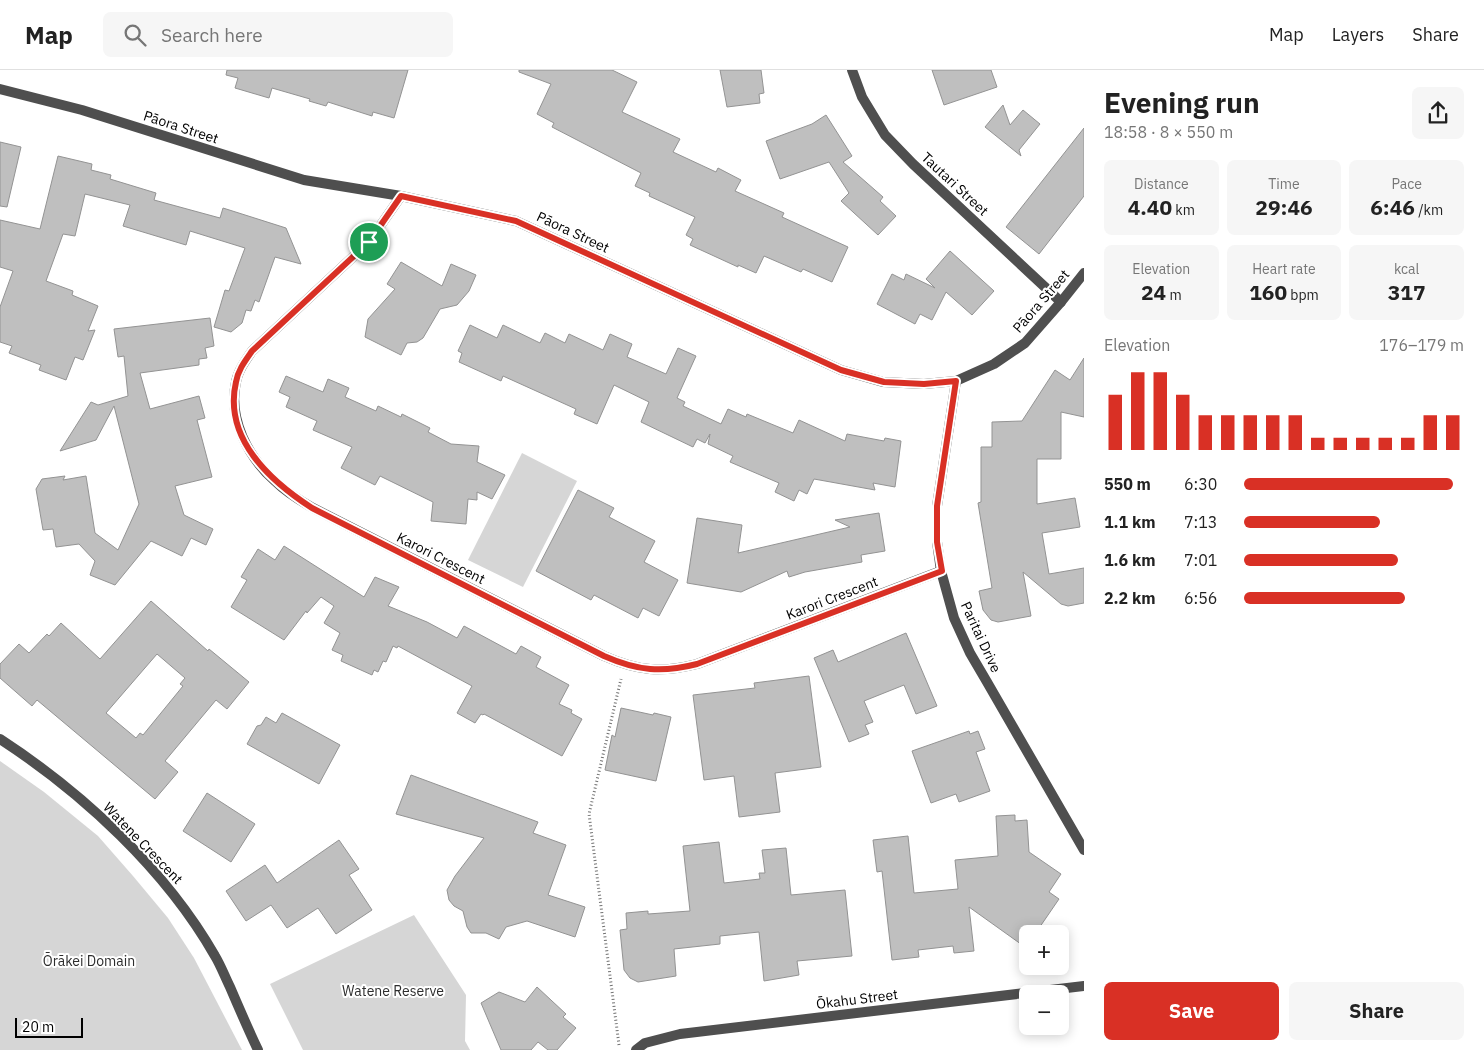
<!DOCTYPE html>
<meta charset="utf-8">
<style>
:root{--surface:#fff;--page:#f6f6f6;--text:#222;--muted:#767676;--line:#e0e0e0;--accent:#d93025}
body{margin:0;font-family:"IBM Plex Sans",sans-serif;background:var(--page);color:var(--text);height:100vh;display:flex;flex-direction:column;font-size:19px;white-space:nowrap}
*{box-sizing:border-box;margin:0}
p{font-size:16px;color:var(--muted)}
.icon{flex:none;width:28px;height:28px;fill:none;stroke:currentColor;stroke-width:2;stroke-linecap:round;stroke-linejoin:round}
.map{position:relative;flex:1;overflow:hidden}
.sheet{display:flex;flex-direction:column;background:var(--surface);width:400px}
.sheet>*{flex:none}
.buttons{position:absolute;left:1019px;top:855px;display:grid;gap:10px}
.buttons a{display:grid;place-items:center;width:50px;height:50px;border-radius:8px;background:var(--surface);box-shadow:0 2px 12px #0003;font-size:25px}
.scale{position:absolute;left:15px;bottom:12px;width:68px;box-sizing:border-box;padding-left:5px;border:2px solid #000;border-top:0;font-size:14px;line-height:18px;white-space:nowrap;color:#000;-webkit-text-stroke:4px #fff;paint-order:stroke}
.pin{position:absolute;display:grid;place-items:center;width:42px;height:42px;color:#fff;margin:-21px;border:2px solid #fff;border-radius:50%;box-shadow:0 1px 5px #0007}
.round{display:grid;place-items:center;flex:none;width:52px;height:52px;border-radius:8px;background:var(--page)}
.head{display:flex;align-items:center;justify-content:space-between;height:85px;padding:0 20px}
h1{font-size:28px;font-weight:700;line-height:38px}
.figures{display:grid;grid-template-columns:repeat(3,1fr);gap:8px;height:85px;padding:5px 20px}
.figures div{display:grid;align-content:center;border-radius:8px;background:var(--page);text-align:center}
.figures b{font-size:21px;font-weight:700}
.figures small{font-size:14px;font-weight:400}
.figures p{font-size:14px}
.chart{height:140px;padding:10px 20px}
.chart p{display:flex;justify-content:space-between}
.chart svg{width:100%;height:90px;margin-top:5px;stroke:var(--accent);stroke-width:6}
.button{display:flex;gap:10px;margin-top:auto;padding:10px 20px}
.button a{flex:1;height:58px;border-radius:8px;background:var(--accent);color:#fff;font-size:20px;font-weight:700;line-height:58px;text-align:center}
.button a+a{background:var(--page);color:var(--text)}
ul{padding:0 20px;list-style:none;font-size:16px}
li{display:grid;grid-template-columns:80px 60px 1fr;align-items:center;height:38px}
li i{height:12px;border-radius:6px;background:var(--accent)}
header{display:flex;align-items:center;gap:30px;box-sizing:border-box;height:70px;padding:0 25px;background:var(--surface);border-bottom:1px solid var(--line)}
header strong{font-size:24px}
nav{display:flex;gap:28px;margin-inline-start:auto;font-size:18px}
.search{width:350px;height:45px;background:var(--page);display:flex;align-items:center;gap:12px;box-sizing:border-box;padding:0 18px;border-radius:8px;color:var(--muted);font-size:19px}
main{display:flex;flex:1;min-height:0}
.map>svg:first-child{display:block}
.green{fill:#d6d6d6}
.building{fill:#bfbfbf;stroke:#939393;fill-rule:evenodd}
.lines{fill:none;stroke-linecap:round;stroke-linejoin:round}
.path{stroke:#717171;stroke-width:3;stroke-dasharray:1 2.5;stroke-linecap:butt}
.minor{stroke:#4f4f4f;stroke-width:10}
.tertiary{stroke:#4f4f4f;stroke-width:10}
.route-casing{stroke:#fff;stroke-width:10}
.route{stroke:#d93025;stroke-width:6}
.labels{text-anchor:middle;stroke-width:4;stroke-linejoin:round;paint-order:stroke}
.street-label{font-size:14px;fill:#000;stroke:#fff}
.park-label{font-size:14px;fill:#2d2d2d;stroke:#fff}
</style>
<header>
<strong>Map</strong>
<div class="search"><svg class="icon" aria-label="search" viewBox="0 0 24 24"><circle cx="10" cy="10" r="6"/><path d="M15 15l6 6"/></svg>Search here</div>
<nav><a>Map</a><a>Layers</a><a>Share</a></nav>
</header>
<main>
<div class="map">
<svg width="1084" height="980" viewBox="0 0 1084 980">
<rect width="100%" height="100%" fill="#fff"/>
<!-- green -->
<g class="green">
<path d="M 522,383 L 577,411 L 523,517 L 468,490 Z"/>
<path d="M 0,691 L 44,722 L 98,766 L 133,806 L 168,848 L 194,888 L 242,980 L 0,980 Z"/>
<path d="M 414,845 L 466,925 L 465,971 L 470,980 L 303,980 L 270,914 Z"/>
</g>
<!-- building -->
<g class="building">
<path d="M 227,0 L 408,0 L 394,48 L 373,42 L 372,46 L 328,32 L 326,36 L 309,31 L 310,29 L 272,18 L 269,28 L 235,18 L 238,8 L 226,5 Z"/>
<path d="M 519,0 L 612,0 L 637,12 L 622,42 L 680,69 L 673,82 L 716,102 L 718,98 L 741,110 L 735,121 L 784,143 L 782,147 L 848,177 L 832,212 L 803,199 L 801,202 L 764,186 L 756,203 L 738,195 L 738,197 L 690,175 L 693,169 L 686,165 L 695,147 L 649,126 L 650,123 L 635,116 L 641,103 L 552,57 L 554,53 L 537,44 L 551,14 L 519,2 Z"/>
<path d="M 720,0 L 761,0 L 764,23 L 759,24 L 760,33 L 727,37 Z"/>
<path d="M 932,0 L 991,0 L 997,17 L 944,35 Z"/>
<path d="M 1003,35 L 1010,55 L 1023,40 L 1040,54 L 1019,80 L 1021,86 L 985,57 Z"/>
<path d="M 826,45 L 852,86 L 843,92 L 883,127 L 880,131 L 896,146 L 878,165 L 841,131 L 849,123 L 829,92 L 780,109 L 766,71 L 812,54 Z"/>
<path d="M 1084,58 L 1084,126 L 1039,184 L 1006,157 Z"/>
<path d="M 0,72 L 21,77 L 7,137 L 0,136 Z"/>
<path d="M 58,86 L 92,94 L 91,100 L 111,105 L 110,109 L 156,123 L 154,130 L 220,148 L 223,138 L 286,158 L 301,194 L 275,187 L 259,232 L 255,230 L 251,241 L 246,240 L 242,253 L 231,262 L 214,257 L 225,220 L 229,221 L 245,178 L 190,161 L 186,175 L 123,156 L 130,135 L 85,124 L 75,166 L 63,164 L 46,211 L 73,221 L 72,225 L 98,236 L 88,261 L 95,260 L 83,290 L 75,287 L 66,310 L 39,300 L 41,295 L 9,283 L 12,276 L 0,272 L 0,237 L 13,201 L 0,197 L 0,150 L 40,159 Z"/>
<path d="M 950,181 L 994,221 L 972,245 L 946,222 L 932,250 L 920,244 L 915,254 L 877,234 L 892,204 L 904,210 L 906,204 L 935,218 L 926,209 Z"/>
<path d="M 401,192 L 442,216 L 451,194 L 476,205 L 469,221 L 457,235 L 440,239 L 423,268 L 417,272 L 407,273 L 401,285 L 365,267 L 368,249 L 395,219 L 387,214 Z"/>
<path d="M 210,248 L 214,276 L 205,278 L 207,288 L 199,289 L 199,295 L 140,303 L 150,339 L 199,326 L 205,348 L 197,350 L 212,407 L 175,416 L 184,445 L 213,459 L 206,475 L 191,468 L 182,486 L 151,471 L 115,515 L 90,505 L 95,491 L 79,474 L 56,477 L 53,459 L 43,460 L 36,419 L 42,409 L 65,406 L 63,410 L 86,406 L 95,463 L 118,480 L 139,434 L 114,336 L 96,370 L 60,381 L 91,332 L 98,335 L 128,326 L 124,286 L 118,287 L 114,259 Z"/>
<path d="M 470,255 L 497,268 L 503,255 L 540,273 L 545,263 L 565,273 L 569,264 L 603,280 L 610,264 L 632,274 L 627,287 L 666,304 L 678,278 L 696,286 L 677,328 L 685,332 L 683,336 L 721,354 L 728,339 L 746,347 L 747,344 L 793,363 L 799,350 L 845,371 L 847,364 L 884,371 L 885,368 L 901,371 L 895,417 L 873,413 L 875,420 L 814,409 L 807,424 L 799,420 L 794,431 L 775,422 L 779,413 L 730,392 L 733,386 L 708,374 L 710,364 L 705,373 L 697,369 L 693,377 L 641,352 L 649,332 L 614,315 L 597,354 L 574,344 L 576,339 L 503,306 L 501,311 L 459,292 L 462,283 L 458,281 Z"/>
<path d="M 1084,288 L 1084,347 L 1061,342 L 1061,389 L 1037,389 L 1037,434 L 1075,428 L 1080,457 L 1042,463 L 1049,504 L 1084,498 L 1084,533 L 1068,536 L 1061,534 L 1023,502 L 1031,546 L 998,552 L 991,550 L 983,540 L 979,521 L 992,518 L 978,433 L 981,432 L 981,377 L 992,377 L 992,352 L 1022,351 L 1055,300 L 1070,310 Z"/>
<path d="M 286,306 L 323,322 L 328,309 L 349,318 L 345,327 L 376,341 L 378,336 L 401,347 L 402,344 L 430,358 L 428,362 L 451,374 L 479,376 L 477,392 L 505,405 L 492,429 L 477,422 L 477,430 L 468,429 L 466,454 L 431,451 L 433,432 L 380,406 L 375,415 L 341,398 L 352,377 L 313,360 L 317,351 L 286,337 L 290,327 L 279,322 Z"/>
<path d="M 578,420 L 614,438 L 609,447 L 655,471 L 644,492 L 678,510 L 659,546 L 643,538 L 638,548 L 594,525 L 591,530 L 536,501 Z"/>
<path d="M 879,443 L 885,481 L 861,485 L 862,492 L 805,502 L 789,507 L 787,501 L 741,522 L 687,513 L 697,448 L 742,455 L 738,483 L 850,457 L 835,450 Z"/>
<path d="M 284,476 L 364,527 L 375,507 L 399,517 L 388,536 L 427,552 L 457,568 L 464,556 L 516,584 L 521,576 L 541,587 L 536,597 L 569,615 L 559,634 L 572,640 L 571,643 L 582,649 L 562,686 L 484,644 L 483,645 L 481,644 L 475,653 L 457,643 L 472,616 L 398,576 L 397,578 L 393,576 L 386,592 L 383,591 L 378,602 L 374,600 L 372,605 L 341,591 L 343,585 L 332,580 L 340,563 L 324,553 L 334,536 L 321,527 L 307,543 L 306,541 L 284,570 L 231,537 L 247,510 L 241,507 L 258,479 L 275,490 Z"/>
<path d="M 151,531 L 208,581 L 209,579 L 249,612 L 227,639 L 216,630 L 165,691 L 178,702 L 155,729 L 37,630 L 32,636 L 0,608 L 0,594 L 19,574 L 29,583 L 47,564 L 49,566 L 61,553 L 100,589 ZM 157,584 L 185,608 L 180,614 L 183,616 L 143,665 L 140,663 L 136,668 L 106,643 Z"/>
<path d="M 906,563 L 937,636 L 916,644 L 904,615 L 864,631 L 873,652 L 865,655 L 869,664 L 849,672 L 814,588 L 833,580 L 838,592 Z"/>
<path d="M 809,606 L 821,697 L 775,703 L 780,742 L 739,747 L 734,706 L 704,710 L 693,625 L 755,618 L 754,613 Z"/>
<path d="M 621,638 L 653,645 L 654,643 L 671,647 L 656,711 L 605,700 L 612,665 L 615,667 Z"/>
<path d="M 282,643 L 340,675 L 319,714 L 247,674 L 257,656 L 261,655 L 266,647 L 276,653 Z"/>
<path d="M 969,661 L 970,664 L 978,661 L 985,679 L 976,682 L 990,721 L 959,732 L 956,724 L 931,733 L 912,681 Z"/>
<path d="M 411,705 L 538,752 L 533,763 L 566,775 L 548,825 L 585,837 L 575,867 L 527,851 L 506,857 L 499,869 L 486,863 L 471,863 L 467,857 L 463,841 L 454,836 L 449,830 L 447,820 L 455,806 L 484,768 L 396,744 Z"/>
<path d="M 207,723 L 255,754 L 231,792 L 183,761 Z"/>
<path d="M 1015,745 L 1015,751 L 1027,750 L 1029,782 L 1061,804 L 1049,822 L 1059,829 L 1035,864 L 1028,864 L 1028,874 L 1025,877 L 969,837 L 974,881 L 954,883 L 953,876 L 918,880 L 919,887 L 892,890 L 882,801 L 877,802 L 873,770 L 908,766 L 914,823 L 958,819 L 955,790 L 998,786 L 996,746 Z"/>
<path d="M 339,770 L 359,799 L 349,805 L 372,840 L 336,864 L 318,838 L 287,858 L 271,835 L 246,851 L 226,821 L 265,795 L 277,813 Z"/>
<path d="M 719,772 L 724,813 L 760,809 L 759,803 L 765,803 L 762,780 L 786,778 L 791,825 L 845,820 L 852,886 L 797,891 L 799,905 L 764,911 L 759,862 L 720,866 L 720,874 L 674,879 L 676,906 L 638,912 L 630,908 L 624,900 L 620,860 L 627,859 L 626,843 L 648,841 L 648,844 L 690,841 L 683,776 Z"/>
<path d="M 537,917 L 566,944 L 563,947 L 576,958 L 557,980 L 548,980 L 538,972 L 531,980 L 501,980 L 481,933 L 499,922 L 525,932 Z"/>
</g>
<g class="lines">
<!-- path -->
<path class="path" d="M 619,975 L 589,744 L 621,609"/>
<!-- minor -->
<g class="minor">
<path d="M 852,0 L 862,27 L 885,65 L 913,94 L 1061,232"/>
<path d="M 0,19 L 82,40 L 304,110 L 401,126 L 516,151 L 841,300 L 883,312 L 924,314 L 956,311 L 994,294 L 1025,273 L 1061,232 L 1084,203"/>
<path d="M 401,126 L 369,172 L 252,281 C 245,291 238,301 236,312 C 228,349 248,387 275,411 C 286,422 299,430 313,438 L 604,586 C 638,601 661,603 697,594 L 941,501"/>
<path d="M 956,311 L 937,436 L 937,472 L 941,501 L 954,548 L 970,583 L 987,612 L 1084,780"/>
<path d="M 636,980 L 645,973 L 680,964 L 1084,916"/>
</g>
<!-- tertiary -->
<path class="tertiary" d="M 0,669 C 83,723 166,800 215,886 C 221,896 225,907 230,917 C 239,938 248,959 258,980"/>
</g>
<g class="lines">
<defs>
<path id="route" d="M 401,126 L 516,151 L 841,300 L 884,312 L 924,314 L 956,311 L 937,436 L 937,472 L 942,501 L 697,594 C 662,603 638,601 604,586 L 312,438 C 270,411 223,368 236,312 C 238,300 245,291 252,281 L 369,172 Z"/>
</defs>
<!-- route casing -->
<use href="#route" class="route-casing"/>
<!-- route -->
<use href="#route" class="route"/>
</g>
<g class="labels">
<!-- street labels -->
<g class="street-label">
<text transform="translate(181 57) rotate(18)" y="5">Pāora Street</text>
<text transform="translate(955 114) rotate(43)" y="5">Tautari Street</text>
<text transform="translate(573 162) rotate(25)" y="5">Pāora Street</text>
<text transform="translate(1041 231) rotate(-49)" y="5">Pāora Street</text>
<text transform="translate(441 488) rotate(27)" y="5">Karori Crescent</text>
<text transform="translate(832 528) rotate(-21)" y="5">Karori Crescent</text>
<text transform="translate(981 567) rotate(65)" y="5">Paritai Drive</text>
<text transform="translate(143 773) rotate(46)" y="5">Watene Crescent</text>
<text transform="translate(857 929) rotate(-7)" y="5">Ōkahu Street</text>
</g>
<!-- park labels -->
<g class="park-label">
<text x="89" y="896">Ōrākei Domain</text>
<text x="393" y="926">Watene Reserve</text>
</g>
</g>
</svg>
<div class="buttons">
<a>+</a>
<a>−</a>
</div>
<div class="scale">20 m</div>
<div class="pin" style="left:369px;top:172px;background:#1e9e55"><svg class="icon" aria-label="arrive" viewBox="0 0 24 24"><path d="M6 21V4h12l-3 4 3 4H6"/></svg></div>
</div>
<section class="sheet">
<div class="head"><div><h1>Evening run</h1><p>18:58 · 8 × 550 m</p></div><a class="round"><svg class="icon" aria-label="share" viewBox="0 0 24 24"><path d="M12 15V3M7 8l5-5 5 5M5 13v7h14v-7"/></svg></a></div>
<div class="figures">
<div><p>Distance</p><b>4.40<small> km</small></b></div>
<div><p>Time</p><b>29:46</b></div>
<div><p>Pace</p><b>6:46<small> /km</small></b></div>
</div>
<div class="figures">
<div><p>Elevation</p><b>24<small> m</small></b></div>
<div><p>Heart rate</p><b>160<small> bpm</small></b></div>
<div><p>kcal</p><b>317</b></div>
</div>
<div class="chart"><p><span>Elevation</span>176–179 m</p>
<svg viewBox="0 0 160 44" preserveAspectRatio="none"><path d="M5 44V17M15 44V6M25 44V6M35 44V17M45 44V27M55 44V27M65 44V27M75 44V27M85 44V27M95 44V38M105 44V38M115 44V38M125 44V38M135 44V38M145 44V27M155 44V27"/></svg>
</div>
<ul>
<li><b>550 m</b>6:30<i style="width:95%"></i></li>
<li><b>1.1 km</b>7:13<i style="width:62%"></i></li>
<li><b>1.6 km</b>7:01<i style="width:70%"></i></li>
<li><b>2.2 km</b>6:56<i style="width:73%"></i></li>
</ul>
<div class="button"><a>Save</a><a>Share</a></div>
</section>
</main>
